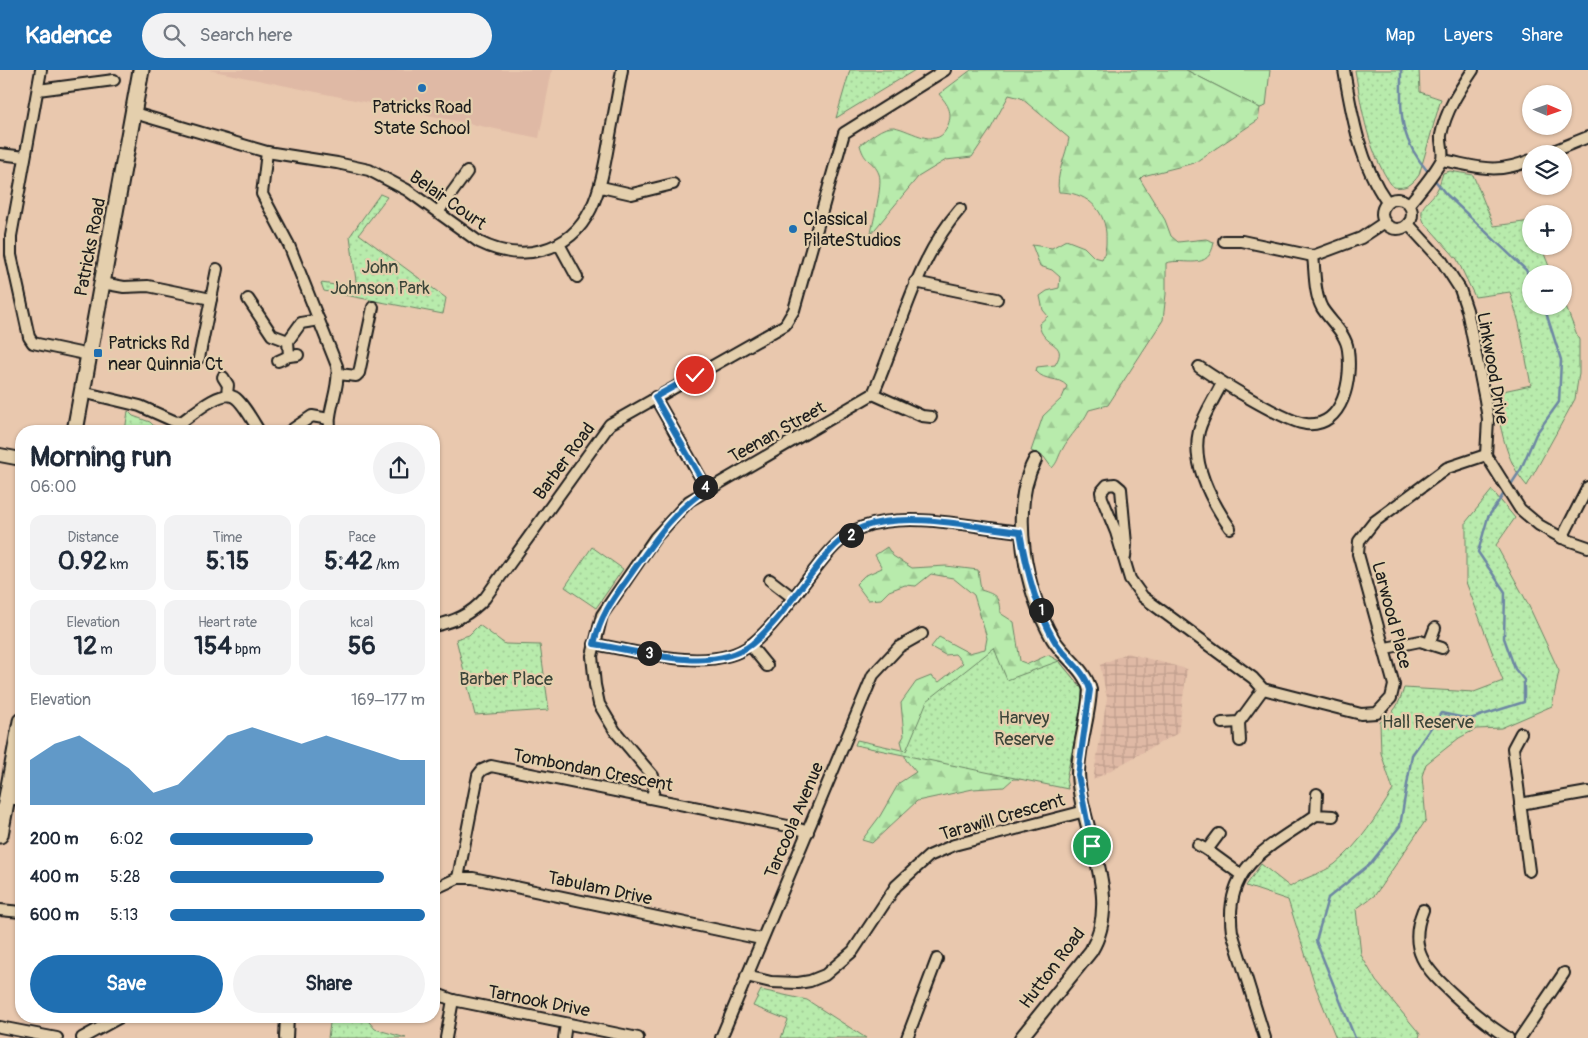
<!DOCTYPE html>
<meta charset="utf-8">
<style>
:root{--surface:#fff;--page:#f2f2f3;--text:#1f2937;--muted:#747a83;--accent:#1f6fb2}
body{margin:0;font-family:Pangolin,sans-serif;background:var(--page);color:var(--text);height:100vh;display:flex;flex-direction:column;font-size:19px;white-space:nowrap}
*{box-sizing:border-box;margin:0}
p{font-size:16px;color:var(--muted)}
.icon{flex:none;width:28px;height:28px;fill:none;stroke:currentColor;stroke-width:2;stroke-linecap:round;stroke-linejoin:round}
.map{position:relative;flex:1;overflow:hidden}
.side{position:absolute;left:15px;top:355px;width:425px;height:598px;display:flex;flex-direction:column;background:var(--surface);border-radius:20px;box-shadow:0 1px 4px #0004}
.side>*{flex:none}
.needle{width:32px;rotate:92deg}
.buttons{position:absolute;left:1522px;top:15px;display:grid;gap:10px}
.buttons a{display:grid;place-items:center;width:50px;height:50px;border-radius:50%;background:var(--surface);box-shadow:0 1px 4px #0004;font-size:25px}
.pin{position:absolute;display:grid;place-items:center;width:42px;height:42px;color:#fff;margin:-21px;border:2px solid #fff;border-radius:50%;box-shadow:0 1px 5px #0007}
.km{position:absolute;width:25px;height:25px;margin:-12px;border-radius:50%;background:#222;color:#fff;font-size:14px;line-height:25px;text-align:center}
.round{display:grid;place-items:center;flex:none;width:52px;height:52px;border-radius:26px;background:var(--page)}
.summary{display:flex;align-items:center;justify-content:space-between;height:85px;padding:0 15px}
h1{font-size:28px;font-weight:700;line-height:38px}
.stats{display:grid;grid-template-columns:repeat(3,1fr);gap:8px;height:85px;padding:5px 15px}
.stats div{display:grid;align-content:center;border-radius:12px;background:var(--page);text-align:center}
.stats b{font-size:25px;font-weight:700}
.stats small{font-size:14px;font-weight:400}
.stats p{font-size:14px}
.chart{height:140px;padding:10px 15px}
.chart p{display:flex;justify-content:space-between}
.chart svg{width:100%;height:90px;margin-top:5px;fill:var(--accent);opacity:.7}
.primary-button{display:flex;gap:10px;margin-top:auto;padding:10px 15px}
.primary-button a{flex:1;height:58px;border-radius:30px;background:var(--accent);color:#fff;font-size:20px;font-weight:700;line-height:58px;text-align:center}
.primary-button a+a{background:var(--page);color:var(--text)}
ul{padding:0 15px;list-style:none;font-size:16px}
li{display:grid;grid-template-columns:80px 60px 1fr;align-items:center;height:38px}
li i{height:12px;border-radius:6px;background:var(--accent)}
header{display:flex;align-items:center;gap:30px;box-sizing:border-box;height:70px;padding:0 25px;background:var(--accent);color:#fff}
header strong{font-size:24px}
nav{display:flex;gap:28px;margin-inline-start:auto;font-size:18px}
.search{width:350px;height:45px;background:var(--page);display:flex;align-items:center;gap:12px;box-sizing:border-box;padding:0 18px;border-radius:28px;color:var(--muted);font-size:19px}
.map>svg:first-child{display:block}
.built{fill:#dfb9a5}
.industrial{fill:url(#industrial-grid)}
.grass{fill:#b8ebac;stroke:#6a8464}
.forest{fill:url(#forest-firs);stroke:#6a8464}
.park{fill:url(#park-dots);stroke:#6a8464}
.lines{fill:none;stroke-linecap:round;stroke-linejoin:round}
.stream{stroke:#6d87a3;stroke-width:2.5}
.minor-casing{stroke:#1c1c1c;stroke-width:14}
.tertiary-casing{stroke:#1c1c1c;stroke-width:16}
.secondary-casing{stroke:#1c1c1c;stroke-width:19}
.minor{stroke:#e4cfad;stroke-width:10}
.tertiary{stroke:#e4cfad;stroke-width:12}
.secondary{stroke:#e4cfad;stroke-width:15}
.route-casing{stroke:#fff;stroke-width:10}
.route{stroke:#1f6fb2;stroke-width:6}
.poi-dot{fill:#1f6fb2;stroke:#e4cfad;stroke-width:2}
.labels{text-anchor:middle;stroke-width:4.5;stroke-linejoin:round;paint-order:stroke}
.poi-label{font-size:18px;fill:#1c1c1c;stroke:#e4cfad;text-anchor:start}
.street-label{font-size:18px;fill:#1c1c1c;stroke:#e4cfad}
.park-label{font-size:18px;fill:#3b4539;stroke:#e4cfad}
</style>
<header>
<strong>Kadence</strong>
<div class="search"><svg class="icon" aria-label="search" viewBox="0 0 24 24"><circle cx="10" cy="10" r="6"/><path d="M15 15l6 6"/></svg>Search here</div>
<nav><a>Map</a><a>Layers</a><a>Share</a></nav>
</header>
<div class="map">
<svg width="1588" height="968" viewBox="0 0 1588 968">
<defs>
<pattern id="industrial-grid" width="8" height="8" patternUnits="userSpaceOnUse" patternTransform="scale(1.25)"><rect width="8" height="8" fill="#dfb9a5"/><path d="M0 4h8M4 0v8" fill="none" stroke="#bf9e8d"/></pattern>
<pattern id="forest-firs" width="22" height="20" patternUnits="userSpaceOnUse" patternTransform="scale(1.25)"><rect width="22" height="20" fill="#b8ebac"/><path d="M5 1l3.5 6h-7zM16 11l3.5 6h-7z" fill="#9ec993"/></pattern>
<pattern id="park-dots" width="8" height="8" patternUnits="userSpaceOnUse" patternTransform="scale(1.25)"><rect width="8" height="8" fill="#b8ebac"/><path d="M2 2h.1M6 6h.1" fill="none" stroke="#9ec993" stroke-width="1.8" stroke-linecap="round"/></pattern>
</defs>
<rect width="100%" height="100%" fill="#e9c8ae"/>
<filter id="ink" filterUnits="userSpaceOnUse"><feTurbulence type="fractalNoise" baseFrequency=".02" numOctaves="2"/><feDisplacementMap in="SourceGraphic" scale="10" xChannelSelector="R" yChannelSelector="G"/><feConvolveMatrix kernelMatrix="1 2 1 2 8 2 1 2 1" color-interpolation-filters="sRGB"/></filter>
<g filter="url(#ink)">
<!-- built -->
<path class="built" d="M 209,0 L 552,0 L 539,68 Z"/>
<!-- industrial -->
<path class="industrial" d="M 1127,583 L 1187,599 L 1178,663 L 1093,710 L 1107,628 L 1100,595 Z"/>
<!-- grass -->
<path class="grass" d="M 1186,0 L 1270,0 L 1266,36 L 1260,38 Z"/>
<!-- forest -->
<g class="forest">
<path d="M 971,0 L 1186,0 L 1260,38 L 1258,50 L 1194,93 L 1143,106 L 1140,109 L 1165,150 L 1171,166 L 1178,172 L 1206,169 L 1214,172 C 1209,203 1185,187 1166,193 L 1166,224 L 1163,250 L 1108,335 L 1089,340 C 1082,355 1070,365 1062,380 C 1058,387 1058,392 1052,398 L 1044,387 L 1031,381 L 1043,346 L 1062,328 L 1067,316 C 1058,306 1045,312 1036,301 L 1037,297 L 1055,295 C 1070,271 1042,278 1039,254 L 1048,246 L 1043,240 L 1040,226 L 1047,221 L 1059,218 L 1060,207 L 1052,200 L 1040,196 L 1032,175 L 1052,178 L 1066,170 L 1084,177 L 1094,187 L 1102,189 C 1107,179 1106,173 1106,163 C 1104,137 1084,122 1059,122 C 1055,106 1066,86 1069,68 L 1021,28 L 1009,25 L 990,60 L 972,87 L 946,90 L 918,107 L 871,164 C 873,151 883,115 879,104 C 873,89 865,94 860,75 C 870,68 882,56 894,57 C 912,60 939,82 948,55 C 953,42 948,35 939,24 Z"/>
<path d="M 887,477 L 893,486 L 912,498 L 946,496 L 978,500 L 981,520 C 997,525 999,527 1000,543 L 1014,552 L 1020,591 L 1028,594 L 1048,585 L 1059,591 L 1082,619 L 1081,641 L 1066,709 L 1013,709 L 1004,717 L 973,719 L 917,731 L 872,773 L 862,770 L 880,746 L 899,713 L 916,702 L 906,690 L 901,671 L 904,666 L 901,633 L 916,612 L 931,606 L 939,612 L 963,593 L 955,584 L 945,585 L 931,577 L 939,567 L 969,583 L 985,579 L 987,568 L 974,525 L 953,508 L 931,504 L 916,516 L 905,515 L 889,521 L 881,529 L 868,530 L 856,514 L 864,506 L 882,498 L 875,485 Z"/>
</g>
<!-- park -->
<g class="park">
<path d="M 850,0 L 915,0 L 836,48 Z"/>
<path d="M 1355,0 L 1419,0 L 1420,22 L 1441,29 L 1419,105 C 1412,115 1406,119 1393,117 C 1368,83 1362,40 1355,0 Z"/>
<path d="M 1450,101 L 1473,105 L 1494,156 L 1531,151 L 1531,176 L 1541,176 L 1552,204 L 1531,204 L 1531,236 L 1564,236 L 1564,232 L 1579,270 L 1579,303 L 1575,329 L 1527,416 C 1504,389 1501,357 1494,323 L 1531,315 L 1519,253 L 1510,222 L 1475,227 L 1457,189 L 1424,152 C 1417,137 1428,133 1436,122 C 1439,117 1441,109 1443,103 Z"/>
<path d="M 380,124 L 387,127 L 359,164 L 446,228 L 443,244 L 324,221 L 321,213 L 357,218 L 350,166 Z"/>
<path d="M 128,341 L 133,346 L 150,352 L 159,361 L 125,361 Z"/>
<path d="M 1492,420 L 1515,448 L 1496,475 L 1527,532 L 1559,601 L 1552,636 L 1501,658 L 1476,659 L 1459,668 L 1426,694 L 1422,706 L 1426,750 L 1375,825 L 1356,839 L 1361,885 L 1376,911 L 1420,964 L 1419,968 L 1336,968 L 1316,918 L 1288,830 L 1246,816 L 1261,794 L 1290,817 C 1304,807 1322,804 1335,794 C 1360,774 1376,747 1393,720 L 1381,683 L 1380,652 C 1395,643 1399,634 1404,618 L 1474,622 L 1503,611 L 1466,512 L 1466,452 Z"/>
<path d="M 592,477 L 623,499 L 596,538 L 565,517 Z"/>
<path d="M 479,555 L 505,574 L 540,575 L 549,640 L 475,645 L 456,569 L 469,565 Z"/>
<path d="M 994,578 L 1007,610 L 1059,591 L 1082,619 L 1081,641 L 1066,709 L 1068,719 L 855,675 L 857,670 L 906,681 L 927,631 Z"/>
<path d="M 761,920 L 807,930 L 866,968 L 781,968 L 788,950 L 753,936 Z"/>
<path d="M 331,946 L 364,946 L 375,959 L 406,968 L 328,968 Z"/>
</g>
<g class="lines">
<!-- stream -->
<g class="stream">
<path d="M 1401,0 C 1401,45 1398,67 1429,103"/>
<path d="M 1434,109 L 1445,123 L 1526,200 L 1531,211"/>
<path d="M 1510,416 L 1521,399 L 1536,364 L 1559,332 L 1561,290 L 1544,236"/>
<path d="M 1355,968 L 1316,871 L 1328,828 L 1370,794 L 1400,756 L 1412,685 L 1441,643 L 1470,649 L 1524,632 L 1524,610 L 1515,599 L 1504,568 L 1505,522 L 1478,482 L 1488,447 L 1505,422"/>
</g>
<defs>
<g id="minor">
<path d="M 41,0 L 11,166 L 11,185 L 29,267 L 33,273 L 89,285"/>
<path d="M 1344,0 C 1352,46 1360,94 1387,132"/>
<path d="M 38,20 L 114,10"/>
<path d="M 134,43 L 267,82 L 337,93 L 369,100 L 407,120 L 479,172 C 499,182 520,186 542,180 C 593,167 601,116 609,71 C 613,48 618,24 622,0"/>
<path d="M 267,82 L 262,124 L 289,175 L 337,296 C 341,318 325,344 331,361"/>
<path d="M 0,84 L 25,87"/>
<path d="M 1546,84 L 1588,67"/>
<path d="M 1442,90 C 1480,97 1494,105 1531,90"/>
<path d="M 601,117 L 632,124 L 673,114"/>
<circle cx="1397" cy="144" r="15"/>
<path d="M 1409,134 C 1420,121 1432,107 1441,91 C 1445,84 1440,73 1441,65 C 1446,40 1459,21 1473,0"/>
<path d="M 438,142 L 467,102"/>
<path d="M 1408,154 L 1442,191 L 1460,219 L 1467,240 L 1485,330 L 1488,349 L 1486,385 L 1520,439 L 1539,455 L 1562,468 L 1588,477"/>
<path d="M 1224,171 L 1242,171 L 1313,186 L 1361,168 L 1385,152"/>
<path d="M 559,174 L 577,207"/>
<path d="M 915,212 L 997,229"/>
<path d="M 102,213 L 124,217 L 148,216 L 211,229 L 199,288"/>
<path d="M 211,229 L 217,199"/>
<path d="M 248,229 L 272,265 L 288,271 L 289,286 L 298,285"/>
<path d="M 288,271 L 301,253 L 319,250"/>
<path d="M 278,291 L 289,286"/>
<path d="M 1199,297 C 1218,310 1285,352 1306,354 C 1344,358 1352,308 1348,280 C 1346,263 1330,251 1322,238 C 1314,224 1315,201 1313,186"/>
<path d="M 339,304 L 356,306 L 359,303 L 373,237"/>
<path d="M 223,307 L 228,315 L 227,324"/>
<path d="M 1222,313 C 1215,328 1203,345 1199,361 C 1191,394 1212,432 1230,458"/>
<path d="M 82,322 L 140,336 L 176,352 L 183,351 C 194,343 221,319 234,327 C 242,331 254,353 259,361"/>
<path d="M 873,324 L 922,346 L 931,347"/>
<path d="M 655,327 L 707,419"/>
<path d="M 290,361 L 312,346 L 329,349"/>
<path d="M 1562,468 L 1588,417"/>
<path d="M 1125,487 L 1126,474 L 1121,419 L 1115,414 L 1107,415 L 1101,422 L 1102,428 L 1116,462 L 1130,509 L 1143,527 L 1253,608 L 1263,619 L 1361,644 L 1377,643 L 1391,628 L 1394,615 L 1358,484 L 1359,471 L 1374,452 L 1447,398 L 1486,385"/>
<path d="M 770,510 L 792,527"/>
<path d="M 434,556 C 455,551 470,545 485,528 L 610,354 L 785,255 L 794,240 L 844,63 L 945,0"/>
<path d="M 594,574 C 638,581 713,605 752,574 C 776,554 794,526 813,502 C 826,485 842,464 863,457 C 908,441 973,457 1020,462"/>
<path d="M 1429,574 L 1435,558"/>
<path d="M 750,575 L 767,596"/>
<path d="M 1386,578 L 1420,571 L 1442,578"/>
<path d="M 1239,652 L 1240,671"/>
<path d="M 1222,653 L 1239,652 L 1263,619"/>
<path d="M 1521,663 L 1513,678 L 1529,801"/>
<path d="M 13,700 L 21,715"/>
<path d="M 1317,724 L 1316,745 L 1333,746"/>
<path d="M 7,728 L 15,729 L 21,725"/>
<path d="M 652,728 L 655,713 L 653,706 L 615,661 L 599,634 L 595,615 L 592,586 L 602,545 L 655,468 L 689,431 L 873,324 C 901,262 914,192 960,139"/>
<path d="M 1520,734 L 1588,722"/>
<path d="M 1198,775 L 1207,780 L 1219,764"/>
<path d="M 1207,780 L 1240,804"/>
<path d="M 458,808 L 478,705 L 482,700 L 491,696 L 793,757 L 808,762"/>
<path d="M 434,819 L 458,808 L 473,808 L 761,869"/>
<path d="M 0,840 L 21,842"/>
<path d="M 1423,840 C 1407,880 1426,899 1454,925 C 1471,941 1488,955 1508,968"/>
<path d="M 746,906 L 771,912 L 798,913 L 810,911 L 825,905 L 853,881 L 896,816 L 929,786 L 954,775 L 1085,741"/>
<path d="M 434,923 L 453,930 L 638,968"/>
<path d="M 0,957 L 57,968"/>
<path d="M 82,968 L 122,946"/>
<path d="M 446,968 L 453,930"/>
<path d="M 564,968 L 566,954"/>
<path d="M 721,968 L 873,605 L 899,577 L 922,564"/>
<path d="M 907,968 L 937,889"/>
<path d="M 1265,968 L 1232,862 C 1223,795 1269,778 1316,745"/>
<path d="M 1520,968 L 1564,903"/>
</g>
<g id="tertiary">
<path d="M 0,385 L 21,389"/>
<path d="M 286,968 L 287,946"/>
<path d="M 1021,968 L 1091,881 C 1124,826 1080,761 1078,703 C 1078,675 1089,648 1090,620 C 1085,599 1064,587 1053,569 C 1025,522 1009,439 1035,390"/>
</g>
<g id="secondary">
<path d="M 75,361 L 141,0"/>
<path d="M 0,765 L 21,651"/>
</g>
</defs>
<!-- minor casing -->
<use href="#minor" class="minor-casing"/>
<!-- tertiary casing -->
<use href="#tertiary" class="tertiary-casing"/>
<!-- secondary casing -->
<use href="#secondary" class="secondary-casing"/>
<!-- minor -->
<use href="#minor" class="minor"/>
<!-- tertiary -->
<use href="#tertiary" class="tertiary"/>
<!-- secondary -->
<use href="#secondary" class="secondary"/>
</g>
</g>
<g class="lines" filter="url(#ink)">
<defs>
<path id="route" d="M 695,305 L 655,327 L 707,419 C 675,440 657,467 635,498 C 617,524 601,542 594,574 C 639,581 713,605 752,574 C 776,554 794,526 813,502 C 826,485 842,464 863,457 C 908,441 973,457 1020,462 C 1026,497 1035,537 1053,568 C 1063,587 1085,599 1090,620 L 1078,705 L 1092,776"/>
</defs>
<!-- route casing -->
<use href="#route" class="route-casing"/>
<!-- route -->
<use href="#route" class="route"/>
</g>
<!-- markers -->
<g class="poi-dot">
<circle cx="422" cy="18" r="5"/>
<circle cx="793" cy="159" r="5"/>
<rect x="93" y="278" width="10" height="10" rx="2.5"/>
</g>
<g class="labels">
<!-- poi labels -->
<g class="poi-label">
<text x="422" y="43" text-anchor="middle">Patricks Road<tspan x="422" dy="21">State School</tspan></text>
<text x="803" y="155">Classical<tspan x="803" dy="21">PilateStudios</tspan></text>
<text x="108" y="279">Patricks Rd<tspan x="108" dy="21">near Quinnia Ct</tspan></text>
</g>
<!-- street labels -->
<g class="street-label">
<text transform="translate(448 130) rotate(35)" y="6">Belair Court</text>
<text transform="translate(90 177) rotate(-79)" y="6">Patricks Road</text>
<text transform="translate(1493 298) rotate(80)" y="6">Linkwood Drive</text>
<text transform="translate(777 362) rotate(-29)" y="6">Teenan Street</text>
<text transform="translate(564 391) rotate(-54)" y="6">Barber Road</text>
<text transform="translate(1392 545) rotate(75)" y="6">Larwood Place</text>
<text transform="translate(593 700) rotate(11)" y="6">Tombondan Crescent</text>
<text transform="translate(1002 747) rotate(-16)" y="6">Tarawill Crescent</text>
<text transform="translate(794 750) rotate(-67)" y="6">Tarcoola Avenue</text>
<text transform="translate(600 818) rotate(12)" y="6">Tabulam Drive</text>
<text transform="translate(1052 898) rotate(-53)" y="6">Hutton Road</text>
<text transform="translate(539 931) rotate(11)" y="6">Tarnook Drive</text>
</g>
<!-- park labels -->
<g class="park-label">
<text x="380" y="203">John<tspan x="380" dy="21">Johnson Park</tspan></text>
<text x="506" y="615">Barber Place</text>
<text x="1024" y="654">Harvey<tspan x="1024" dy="21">Reserve</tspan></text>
<text x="1428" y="658">Hall Reserve</text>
</g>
</g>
</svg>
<div class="buttons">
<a><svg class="needle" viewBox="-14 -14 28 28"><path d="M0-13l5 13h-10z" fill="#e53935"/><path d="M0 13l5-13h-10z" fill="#747a83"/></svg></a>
<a><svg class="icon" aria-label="layers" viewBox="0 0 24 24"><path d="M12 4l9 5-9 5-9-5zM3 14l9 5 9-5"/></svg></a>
<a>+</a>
<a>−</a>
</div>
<div class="pin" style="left:1092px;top:776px;background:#1e9e55"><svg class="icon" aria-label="arrive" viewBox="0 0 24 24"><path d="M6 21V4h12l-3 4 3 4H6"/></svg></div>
<div class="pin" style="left:695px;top:305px;background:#d93025"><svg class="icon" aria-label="check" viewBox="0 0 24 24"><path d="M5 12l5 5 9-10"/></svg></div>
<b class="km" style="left:1041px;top:540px">1</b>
<b class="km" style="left:851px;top:465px">2</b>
<b class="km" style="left:649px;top:583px">3</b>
<b class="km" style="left:705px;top:417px">4</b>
<section class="side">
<div class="summary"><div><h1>Morning run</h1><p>06:00</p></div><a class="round"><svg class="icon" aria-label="share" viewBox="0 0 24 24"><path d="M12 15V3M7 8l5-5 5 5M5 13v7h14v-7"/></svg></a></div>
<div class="stats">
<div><p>Distance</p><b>0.92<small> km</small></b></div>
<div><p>Time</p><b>5:15</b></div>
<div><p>Pace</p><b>5:42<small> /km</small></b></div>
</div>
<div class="stats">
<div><p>Elevation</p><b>12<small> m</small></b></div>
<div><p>Heart rate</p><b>154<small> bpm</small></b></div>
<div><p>kcal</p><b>56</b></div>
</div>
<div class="chart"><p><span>Elevation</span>169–177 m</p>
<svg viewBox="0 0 160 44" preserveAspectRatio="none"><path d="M0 44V22L10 14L20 10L30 18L40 26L50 38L60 34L70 22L80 10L90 6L100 10L110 14L120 10L130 14L140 18L150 22L160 22V44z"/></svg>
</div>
<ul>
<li><b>200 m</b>6:02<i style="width:56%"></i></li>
<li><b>400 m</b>5:28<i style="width:84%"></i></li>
<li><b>600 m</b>5:13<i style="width:100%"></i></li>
</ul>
<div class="primary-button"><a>Save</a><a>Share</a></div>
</section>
</div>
